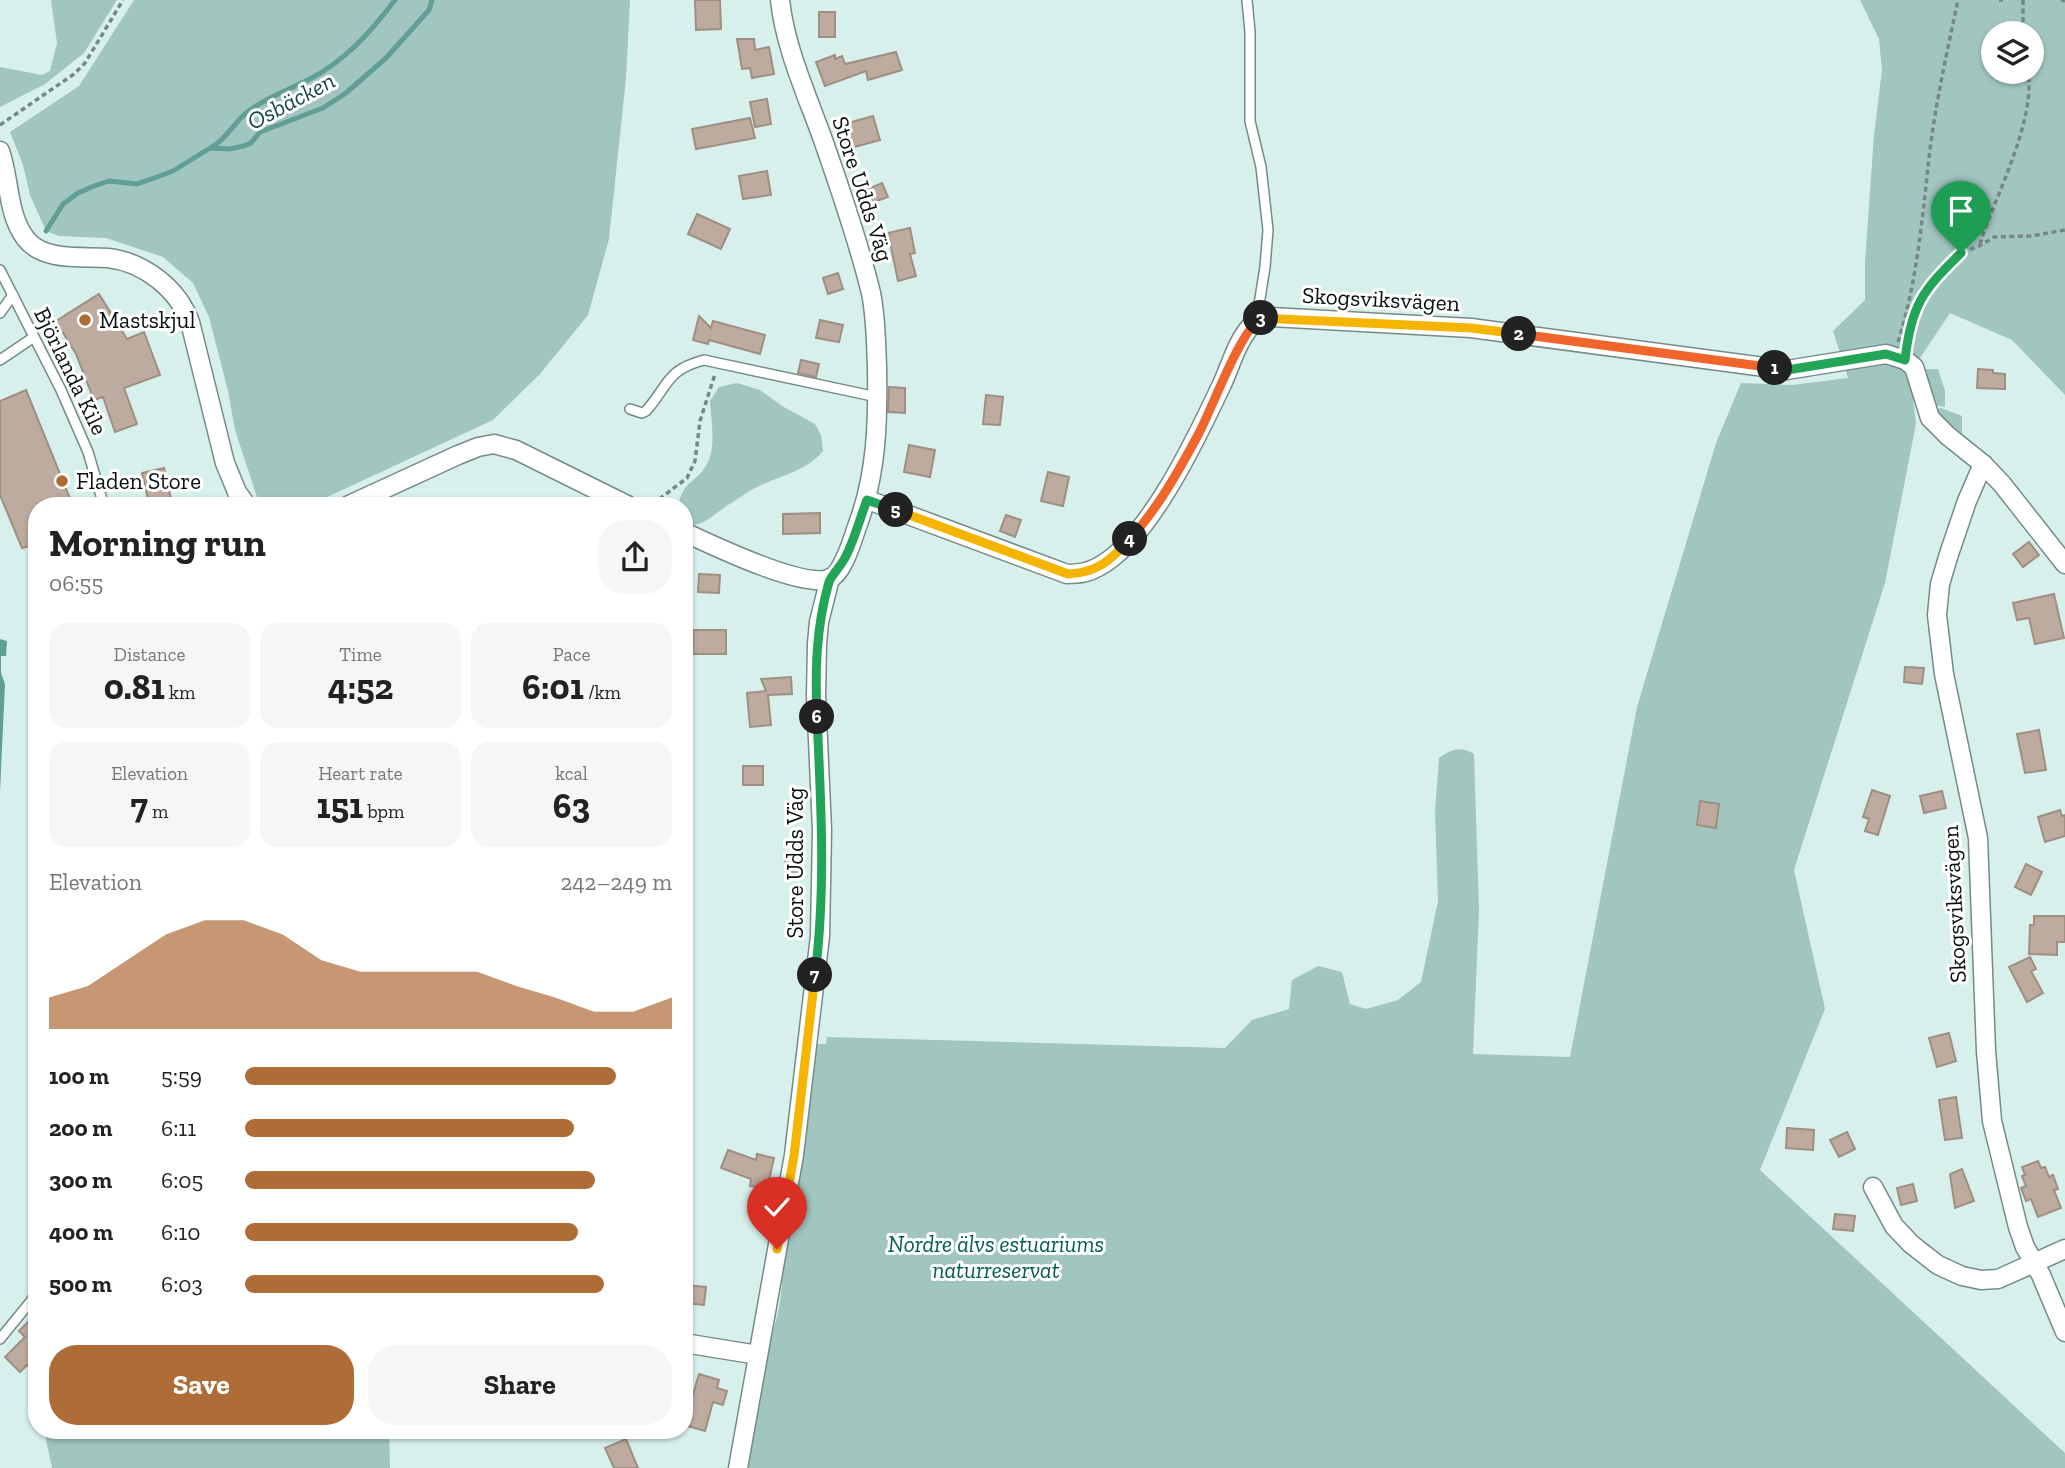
<!DOCTYPE html>
<meta charset="utf-8">
<style>
:root{--surface:#fff;--page:#f6f6f6;--text:#222;--muted:#767676;--accent:#ae6c37}
body{margin:0;font-family:"Zilla Slab",serif;background:var(--page);color:var(--text);height:100vh;display:flex;flex-direction:column;font-size:26px;white-space:nowrap}
*{box-sizing:border-box;margin:0}
p{font-size:23px;color:var(--muted)}
.icon{flex:none;width:38px;height:38px;fill:none;stroke:currentColor;stroke-width:2;stroke-linecap:round;stroke-linejoin:round}
.map{position:relative;flex:1;overflow:hidden}
.drawer{position:absolute;left:28px;top:497px;width:665px;height:942px;display:flex;flex-direction:column;background:var(--surface);border-radius:28px;box-shadow:0 2px 5px #0004}
.drawer>*{flex:none}
.buttons{position:absolute;left:1981px;top:21px;display:grid;gap:14px}
.buttons a{display:grid;place-items:center;width:63px;height:63px;border-radius:50%;background:var(--surface);box-shadow:0 2px 5px #0004;font-size:35px}
.pin{position:absolute;display:grid;place-items:center;width:60px;height:60px;color:#fff;margin:-72px -30px;border-radius:50% 50% 50% 0;rotate:-45deg;box-shadow:0 0 7px #0007}
.pin .icon{rotate:45deg}
.km{position:absolute;width:35px;height:35px;margin:-18px;border-radius:50%;background:#222;color:#fff;font-size:19px;line-height:35px;text-align:center}
.round{display:grid;place-items:center;flex:none;width:74px;height:74px;border-radius:28px;background:var(--page)}
.headline{display:flex;align-items:center;justify-content:space-between;height:119px;padding:0 21px}
h1{font-size:38px;font-weight:800;line-height:52px}
.stats{display:grid;grid-template-columns:repeat(3,1fr);gap:10px;height:119px;padding:7px 21px}
.stats div{display:grid;align-content:center;border-radius:18px;background:var(--page);text-align:center}
.stats b{font-size:35px;font-weight:800}
.stats small{font-size:19px;font-weight:400}
.stats p{font-size:19px}
.chart{height:196px;padding:14px 21px}
.chart p{display:flex;justify-content:space-between}
.chart svg{width:100%;height:126px;margin-top:7px;fill:var(--accent);opacity:.7}
.action{display:flex;gap:14px;margin-top:auto;padding:14px 21px}
.action a{flex:1;height:80px;border-radius:28px;background:var(--accent);color:#fff;font-size:28px;font-weight:800;line-height:80px;text-align:center}
.action a+a{background:var(--page);color:var(--text)}
ul{padding:0 21px;list-style:none;font-size:23px}
li{display:grid;grid-template-columns:112px 84px 1fr;align-items:center;height:52px}
li i{height:18px;border-radius:9px;background:var(--accent)}
.map>svg:first-child{display:block}
.green{fill:#a0c6bf;fill-rule:evenodd}
.water{fill:#619e94}
.lines{fill:none;stroke-linecap:round;stroke-linejoin:round}
.stream{stroke:#619e94;stroke-width:5}
.building{fill:#bdab9f;stroke:#9f8e82;stroke-width:2}
.lane-casing{stroke:#758b87;stroke-width:12}
.street-casing{stroke:#758b87;stroke-width:21}
.path{stroke:#778785;stroke-width:3.5;stroke-dasharray:5 3.5;stroke-linecap:butt}
.lane{stroke:#fff;stroke-width:9}
.street{stroke:#fff;stroke-width:18}
.split-1-casing{stroke:#fff;stroke-width:14}
.split-2-casing{stroke:#fff;stroke-width:14}
.split-3-casing{stroke:#fff;stroke-width:14}
.split-4-casing{stroke:#fff;stroke-width:14}
.split-5-casing{stroke:#fff;stroke-width:14}
.split-6-casing{stroke:#fff;stroke-width:14}
.split-7-casing{stroke:#fff;stroke-width:14}
.split-8-casing{stroke:#fff;stroke-width:14}
.split-1{stroke:#22a559;stroke-width:9}
.split-2{stroke:#f0652b;stroke-width:9}
.split-3{stroke:#f5b400;stroke-width:9}
.split-4{stroke:#f0652b;stroke-width:9}
.split-5{stroke:#f5b400;stroke-width:9}
.split-6{stroke:#22a559;stroke-width:9}
.split-7{stroke:#22a559;stroke-width:9}
.split-8{stroke:#f5b400;stroke-width:9}
.poi-dot{fill:#ae6c37;stroke:#fff;stroke-width:2.5}
.labels{text-anchor:middle;stroke-width:6;stroke-linejoin:round;paint-order:stroke}
.street-label{font-size:23px;fill:#08100f;stroke:#fff}
.poi-label{font-size:23px;fill:#08100f;stroke:#fff;text-anchor:start}
.park-label{font-size:23px;font-style:italic;fill:#015d54;stroke:#fff}
.water-label{font-size:24px;font-style:italic;fill:#134942;stroke:#fff}
</style>
<div class="map">
<svg width="2065" height="1468" viewBox="0 0 2065 1468">
<rect width="100%" height="100%" fill="#d8f0ec"/>
<!-- green -->
<g class="green">
<path d="M 51,0 L 117,0 L 84,53 L 45,84 L 0,107 L 0,67 L 42,75 L 50,71 L 57,43 Z"/>
<path d="M 134,0 L 630,0 L 626,78 L 609,239 L 588,315 L 540,374 L 493,420 L 310,505 L 278,506 L 257,497 L 235,430 L 228,391 L 209,317 L 193,283 L 163,257 L 106,238 L 59,236 L 46,231 L 30,195 L 23,165 L 10,132 L 79,86 Z"/>
<path d="M 1860,0 L 2065,0 L 2065,395 L 2012,340 L 1950,313 L 1910,373 L 1916,424 L 1885,583 L 1794,870 L 1825,1009 L 1760,1170 L 2065,1453 L 2065,1468 L 744,1468 L 763,1353 C 778,1328 785,1287 781,1258 L 814,1044 L 826,1044 L 827,1037 L 1225,1048 L 1252,1020 L 1289,1009 L 1292,980 L 1318,966 L 1342,972 L 1350,1004 L 1366,1009 L 1398,1000 L 1421,982 L 1438,901 L 1435,813 L 1439,758 C 1452,749 1460,746 1474,754 L 1479,910 L 1473,1054 L 1570,1057 L 1637,707 L 1716,443 L 1741,383 L 1792,385 L 1848,378 L 1833,331 L 1865,300 L 1865,262 L 1874,135 L 1882,70 L 1879,39 ZM 1993,33 L 2032,33 L 2032,72 L 1993,72 Z"/>
<path d="M 1927,369 L 1938,369 L 1945,391 L 1945,407 L 1934,405 L 1923,371 Z"/>
<path d="M 737,383 L 760,390 L 782,406 L 815,424 L 821,435 L 823,451 C 808,469 787,474 766,483 C 752,488 740,498 728,505 C 717,512 708,522 695,525 L 684,517 L 684,506 L 679,506 C 680,482 699,482 708,462 C 716,445 711,420 710,401 L 719,387 Z"/>
<path d="M 1941,408 L 1962,416 L 1962,438 L 1938,420 L 1936,409 Z"/>
<path d="M 44,1430 L 389,1430 L 390,1468 L 52,1468 Z"/>
</g>
<!-- water -->
<path class="water" d="M 0,639 L 7,641 L 6,656 L 1,656 L 1,673 L 5,684 L 0,792 Z"/>
<g class="lines">
<!-- stream -->
<g class="stream">
<path d="M 212,147 C 228,138 235,120 250,110 C 268,97 288,90 308,80 C 345,61 370,33 395,0"/>
<path d="M 46,231 L 63,204 L 78,193 L 94,186 L 109,181 L 137,184 L 157,177 L 173,171 L 210,148 L 229,149 L 244,146 L 251,143 L 260,132 L 323,108 L 346,93 L 386,58 L 429,10 L 432,0"/>
</g>
</g>
<!-- building -->
<g class="building">
<path d="M 695,0 L 720,0 L 721,29 L 696,30 Z"/>
<rect x="819" y="12" width="16" height="25"/>
<path d="M 737,39 L 754,39 L 755,50 L 769,47 L 774,74 L 752,78 L 750,68 L 742,69 Z"/>
<path d="M 896,52 L 902,70 L 868,80 L 866,71 L 825,86 L 816,62 L 835,55 L 835,59 L 842,56 L 845,64 Z"/>
<path d="M 767,99 L 771,124 L 755,127 L 750,102 Z"/>
<path d="M 873,116 L 880,140 L 847,149 L 841,125 Z"/>
<path d="M 750,118 L 755,138 L 696,149 L 692,129 Z"/>
<path d="M 767,171 L 771,195 L 743,199 L 739,176 Z"/>
<path d="M 882,183 L 888,197 L 866,205 L 861,192 Z"/>
<path d="M 697,214 L 730,229 L 721,249 L 688,234 Z"/>
<path d="M 910,228 L 915,253 L 910,254 L 916,276 L 898,281 L 888,233 Z"/>
<path d="M 838,273 L 843,289 L 828,294 L 823,278 Z"/>
<path d="M 99,294 L 127,339 L 144,332 L 160,375 L 124,388 L 137,424 L 115,432 L 103,397 L 94,400 L 76,354 L 56,321 Z"/>
<path d="M 699,316 L 711,328 L 713,321 L 765,335 L 760,354 L 709,340 L 708,344 L 693,340 Z"/>
<path d="M 820,320 L 843,325 L 839,342 L 816,338 Z"/>
<path d="M 801,360 L 819,364 L 816,377 L 798,373 Z"/>
<path d="M 1978,369 L 1993,370 L 1993,373 L 2005,374 L 2005,389 L 1977,388 Z"/>
<path d="M 889,387 L 905,388 L 905,413 L 888,412 Z"/>
<path d="M 26,390 L 73,506 L 37,506 L 37,544 L 22,548 L 0,495 L 0,401 Z"/>
<path d="M 986,395 L 1003,397 L 1000,425 L 983,424 Z"/>
<path d="M 909,445 L 935,450 L 930,477 L 904,472 Z"/>
<path d="M 164,468 L 171,499 L 149,504 L 142,473 Z"/>
<path d="M 1048,472 L 1069,477 L 1063,506 L 1041,501 Z"/>
<path d="M 820,513 L 820,533 L 783,534 L 783,514 Z"/>
<path d="M 1006,515 L 1021,520 L 1015,537 L 1000,531 Z"/>
<path d="M 2029,542 L 2039,555 L 2023,567 L 2013,554 Z"/>
<path d="M 699,574 L 720,575 L 719,593 L 698,592 Z"/>
<path d="M 2054,594 L 2064,638 L 2035,644 L 2029,618 L 2017,620 L 2013,603 Z"/>
<rect x="693" y="630" width="33" height="24"/>
<path d="M 1905,667 L 1924,668 L 1922,684 L 1904,682 Z"/>
<path d="M 791,677 L 792,694 L 768,695 L 771,725 L 750,727 L 747,693 L 766,691 L 761,679 Z"/>
<path d="M 2039,730 L 2046,770 L 2025,773 L 2017,734 Z"/>
<rect x="743" y="766" width="20" height="19"/>
<path d="M 1872,790 L 1890,796 L 1878,835 L 1865,831 L 1869,819 L 1863,817 Z"/>
<path d="M 1942,791 L 1946,808 L 1924,813 L 1920,796 Z"/>
<path d="M 1700,801 L 1719,804 L 1716,828 L 1697,825 Z"/>
<path d="M 2060,810 L 2062,816 L 2065,815 L 2065,836 L 2045,842 L 2038,817 Z"/>
<path d="M 798,855 L 800,877 L 786,878 L 785,856 Z"/>
<path d="M 2026,864 L 2042,872 L 2031,895 L 2015,887 Z"/>
<path d="M 2034,916 L 2065,916 L 2065,942 L 2057,942 L 2057,955 L 2029,954 L 2030,925 L 2034,925 Z"/>
<path d="M 2030,957 L 2036,969 L 2031,971 L 2043,993 L 2027,1002 L 2009,967 Z"/>
<path d="M 1949,1033 L 1956,1061 L 1937,1067 L 1929,1038 Z"/>
<path d="M 1956,1097 L 1962,1138 L 1945,1140 L 1939,1100 Z"/>
<path d="M 1787,1128 L 1814,1130 L 1813,1150 L 1786,1148 Z"/>
<path d="M 1847,1132 L 1855,1149 L 1839,1157 L 1830,1140 Z"/>
<path d="M 728,1150 L 756,1160 L 757,1154 L 774,1158 L 767,1189 L 750,1186 L 751,1179 L 721,1168 Z"/>
<path d="M 2038,1161 L 2041,1168 L 2045,1167 L 2049,1177 L 2053,1175 L 2058,1189 L 2054,1190 L 2061,1208 L 2038,1217 L 2031,1199 L 2026,1201 L 2021,1188 L 2026,1186 L 2022,1176 L 2025,1175 L 2022,1167 Z"/>
<path d="M 1962,1169 L 1974,1201 L 1955,1208 L 1950,1174 Z"/>
<path d="M 1913,1184 L 1917,1201 L 1901,1205 L 1897,1188 Z"/>
<path d="M 1835,1214 L 1855,1216 L 1853,1231 L 1833,1229 Z"/>
<path d="M 684,1285 L 706,1287 L 704,1305 L 684,1303 Z"/>
<path d="M 37,1313 L 37,1374 L 27,1365 L 20,1372 L 5,1357 L 25,1337 L 19,1331 Z"/>
<path d="M 699,1374 L 719,1380 L 717,1388 L 727,1391 L 723,1405 L 713,1402 L 705,1431 L 684,1425 Z"/>
<path d="M 626,1439 L 638,1468 L 614,1468 L 605,1448 Z"/>
</g>
<g class="lines">
<defs>
<g id="lane">
<path d="M 1247,0 L 1250,32 L 1250,121 L 1261,167 L 1268,230 L 1265,267 L 1258,311 L 1260,318"/>
<path d="M 0,270 L 61,390 L 88,452 L 104,506"/>
<path d="M 0,313 L 13,295"/>
<path d="M 0,360 L 34,337"/>
<path d="M 630,409 L 642,413 L 646,411 C 669,385 666,370 704,360 L 877,397"/>
<path d="M 0,1339 L 31,1301 L 37,1290"/>
</g>
<g id="street">
<path d="M 0,151 C 10,179 7,215 26,239 C 44,262 83,256 108,258 C 144,262 178,289 190,322 L 225,463 L 237,492 L 247,506"/>
<path d="M 1983,464 L 1967,501 L 1949,554 L 1940,584 L 1937,615 L 1944,674 L 1978,838 L 1986,1051 L 1992,1121 L 2018,1227 L 2025,1247 L 2041,1275 L 2065,1332"/>
<path d="M 868,500 L 1067,574 C 1079,574 1088,573 1098,567 C 1149,541 1199,433 1223,382 C 1231,364 1238,339 1252,325 C 1258,318 1262,318 1271,317 L 1471,328 L 1787,370 L 1886,354 L 1905,360 L 1914,367 L 1930,418 L 1948,436 L 1983,464 L 2002,484 L 2065,564"/>
<path d="M 347,506 L 458,455 L 478,447 L 494,444 L 516,450 L 629,506"/>
<path d="M 684,532 C 712,545 801,588 829,579 C 844,573 853,537 858,524 C 877,472 878,421 877,367 C 876,343 876,317 871,293 C 858,240 840,188 822,137 C 806,93 785,47 780,0"/>
<path d="M 1873,1187 L 1894,1226 L 1911,1244 L 1938,1265 L 1962,1276 L 1981,1280 L 1998,1279 L 2065,1249"/>
<path d="M 684,1343 L 758,1355"/>
<path d="M 738,1468 L 794,1155 L 820,936 L 822,830 L 816,695 L 817,644 L 819,622 L 830,578"/>
</g>
</defs>
<!-- lane casing -->
<use href="#lane" class="lane-casing"/>
<!-- street casing -->
<use href="#street" class="street-casing"/>
<!-- path -->
<g class="path">
<path d="M 1999,0 L 2003,0"/>
<path d="M 2023,0 L 2023,33"/>
<path d="M 2061,0 L 2065,1"/>
<path d="M 0,125 L 74,74 L 85,63 L 123,0"/>
<path d="M 1980,244 C 1995,196 2036,121 2028,72"/>
<path d="M 1898,342 C 1917,282 1922,220 1929,158 C 1935,105 1947,52 1958,0"/>
<path d="M 1907,344 L 1908,330 L 1920,298 L 1927,287 L 1961,253 L 1979,246 L 1994,237 L 2031,236 L 2065,230"/>
<path d="M 655,506 L 658,500 L 687,478 L 695,461 L 700,421 L 715,374"/>
<path d="M 0,673 L 1,673"/>
</g>
<!-- lane -->
<use href="#lane" class="lane"/>
<!-- street -->
<use href="#street" class="street"/>
</g>
<g class="lines">
<defs>
<path id="split-1" d="M 1775,368 L 1787,370 L 1886,354 L 1905,360 C 1911,305 1923,290 1961,253"/>
<path id="split-2" d="M 1519,334 L 1775,368"/>
<path id="split-3" d="M 1261,318 L 1471,328 L 1519,334"/>
<path id="split-4" d="M 1130,539 C 1158,508 1178,472 1198,435 C 1212,409 1240,331 1261,318"/>
<path id="split-5" d="M 896,510 L 1068,574 C 1097,573 1111,560 1130,539"/>
<path id="split-6" d="M 817,717 C 815,671 816,627 829,582 C 832,574 842,565 846,556 C 855,538 860,518 867,500 L 896,510"/>
<path id="split-7" d="M 815,975 C 826,889 821,803 817,717"/>
<path id="split-8" d="M 777,1249 L 794,1156 L 815,975"/>
</defs>
<!-- split-1 casing -->
<use href="#split-1" class="split-1-casing"/>
<!-- split-2 casing -->
<use href="#split-2" class="split-2-casing"/>
<!-- split-3 casing -->
<use href="#split-3" class="split-3-casing"/>
<!-- split-4 casing -->
<use href="#split-4" class="split-4-casing"/>
<!-- split-5 casing -->
<use href="#split-5" class="split-5-casing"/>
<!-- split-6 casing -->
<use href="#split-6" class="split-6-casing"/>
<!-- split-7 casing -->
<use href="#split-7" class="split-7-casing"/>
<!-- split-8 casing -->
<use href="#split-8" class="split-8-casing"/>
<!-- split-1 -->
<use href="#split-1" class="split-1"/>
<!-- split-2 -->
<use href="#split-2" class="split-2"/>
<!-- split-3 -->
<use href="#split-3" class="split-3"/>
<!-- split-4 -->
<use href="#split-4" class="split-4"/>
<!-- split-5 -->
<use href="#split-5" class="split-5"/>
<!-- split-6 -->
<use href="#split-6" class="split-6"/>
<!-- split-7 -->
<use href="#split-7" class="split-7"/>
<!-- split-8 -->
<use href="#split-8" class="split-8"/>
</g>
<!-- markers -->
<g class="poi-dot">
<circle cx="85" cy="320" r="7"/>
<circle cx="62" cy="481" r="7"/>
</g>
<g class="labels">
<!-- street labels -->
<g class="street-label">
<text transform="translate(863 189) rotate(72)" y="8">Store Udds Väg</text>
<text transform="translate(1381 299) rotate(3)" y="8">Skogsviksvägen</text>
<text transform="translate(71 371) rotate(64)" y="8">Björlanda Kile</text>
<text transform="translate(795 863) rotate(-90)" y="8">Store Udds Väg</text>
<text transform="translate(1954 904) rotate(-93)" y="8">Skogsviksvägen</text>
</g>
<!-- poi labels -->
<g class="poi-label">
<text x="99" y="328">Mastskjul</text>
<text x="76" y="489">Fladen Store</text>
</g>
<!-- park labels -->
<g class="park-label">
<text x="996" y="1252">Nordre älvs estuariums<tspan x="996" dy="26">naturreservat</tspan></text>
</g>
<!-- water labels -->
<g class="water-label">
<text transform="translate(291 101) rotate(-28)" y="8">Osbäcken</text>
</g>
</g>
</svg>
<div class="buttons">
<a><svg class="icon" aria-label="layers" viewBox="0 0 24 24"><path d="M12 4l9 5-9 5-9-5zM3 14l9 5 9-5"/></svg></a>
</div>
<div class="pin" style="left:1961px;top:253px;background:#1e9e55"><svg class="icon" aria-label="arrive" viewBox="0 0 24 24"><path d="M6 21V4h12l-3 4 3 4H6"/></svg></div>
<div class="pin" style="left:777px;top:1249px;background:#d93025"><svg class="icon" aria-label="check" viewBox="0 0 24 24"><path d="M5 12l5 5 9-10"/></svg></div>
<b class="km" style="left:1775px;top:368px">1</b>
<b class="km" style="left:1519px;top:334px">2</b>
<b class="km" style="left:1261px;top:318px">3</b>
<b class="km" style="left:1130px;top:539px">4</b>
<b class="km" style="left:896px;top:510px">5</b>
<b class="km" style="left:817px;top:717px">6</b>
<b class="km" style="left:815px;top:975px">7</b>
<section class="drawer">
<div class="headline"><div><h1>Morning run</h1><p>06:55</p></div><a class="round"><svg class="icon" aria-label="share" viewBox="0 0 24 24"><path d="M12 15V3M7 8l5-5 5 5M5 13v7h14v-7"/></svg></a></div>
<div class="stats">
<div><p>Distance</p><b>0.81<small> km</small></b></div>
<div><p>Time</p><b>4:52</b></div>
<div><p>Pace</p><b>6:01<small> /km</small></b></div>
</div>
<div class="stats">
<div><p>Elevation</p><b>7<small> m</small></b></div>
<div><p>Heart rate</p><b>151<small> bpm</small></b></div>
<div><p>kcal</p><b>63</b></div>
</div>
<div class="chart"><p><span>Elevation</span>242–249 m</p>
<svg viewBox="0 0 160 44" preserveAspectRatio="none"><path d="M0 44V33L10 29L20 20L30 11L40 6L50 6L60 11L70 20L80 24L90 24L100 24L110 24L120 29L130 33L140 38L150 38L160 33V44z"/></svg>
</div>
<ul>
<li><b>100 m</b>5:59<i style="width:87%"></i></li>
<li><b>200 m</b>6:11<i style="width:77%"></i></li>
<li><b>300 m</b>6:05<i style="width:82%"></i></li>
<li><b>400 m</b>6:10<i style="width:78%"></i></li>
<li><b>500 m</b>6:03<i style="width:84%"></i></li>
</ul>
<div class="action"><a>Save</a><a>Share</a></div>
</section>
</div>
